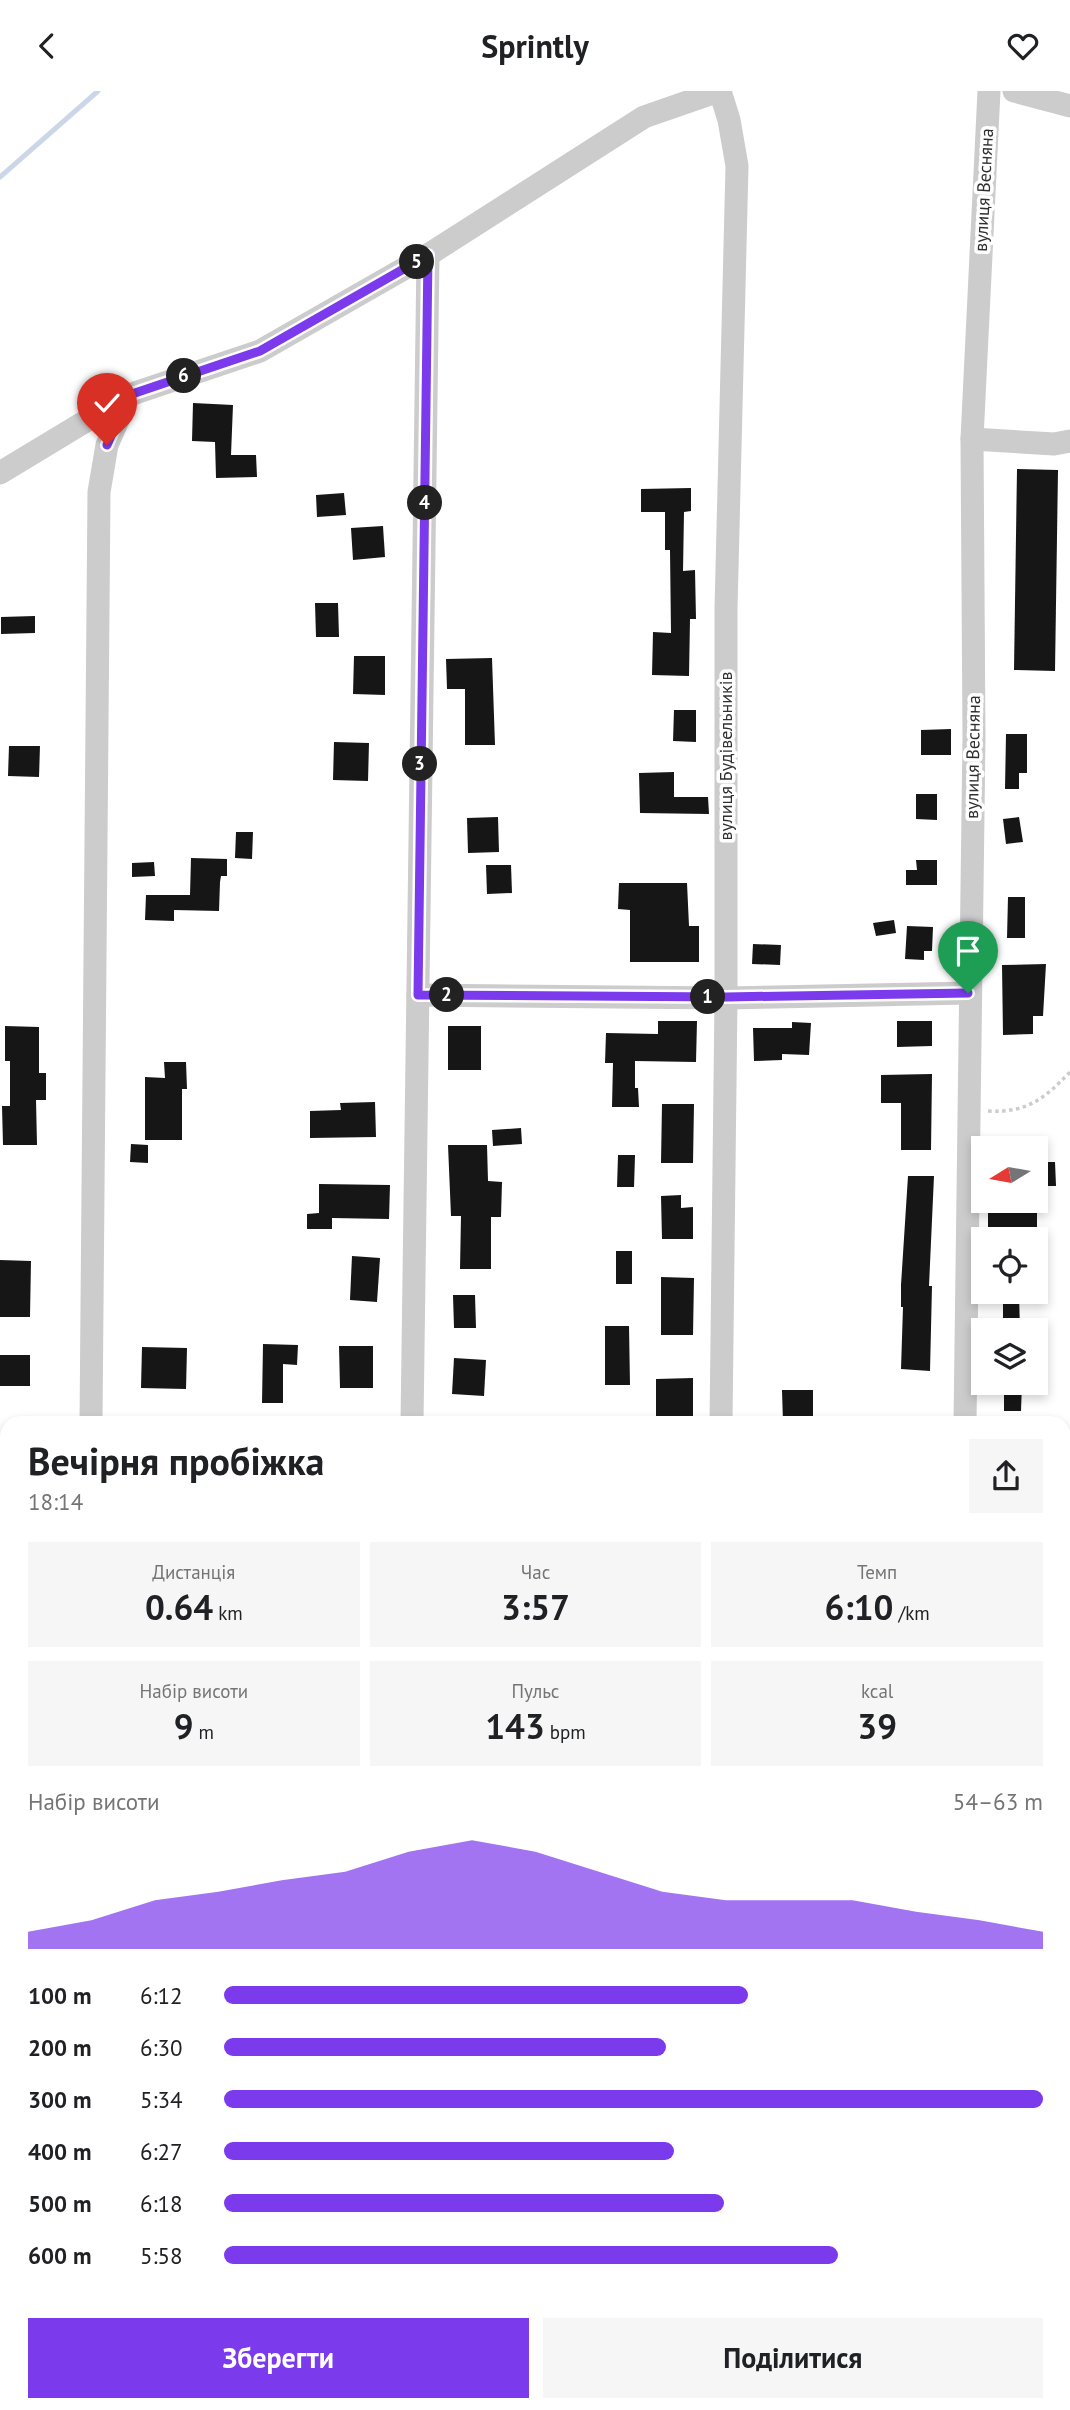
<!DOCTYPE html>
<html lang="uk">
<meta charset="utf-8">
<style>
:root{--surface:#fff;--page:#f6f6f6;--text:#202124;--muted:#757577;--accent:#7c3aed}
body{margin:0;font-family:"PT Sans",sans-serif;background:var(--page);color:var(--text);height:100vh;display:flex;flex-direction:column;font-size:26px;white-space:nowrap}
*{box-sizing:border-box;margin:0}
p{font-size:23px;color:var(--muted)}
.icon{flex:none;width:38px;height:38px;fill:none;stroke:currentColor;stroke-width:2;stroke-linecap:round;stroke-linejoin:round}
.map{position:relative;flex:1;overflow:hidden}
.drawer{position:absolute;left:0px;top:1325px;width:1071px;height:996px;display:flex;flex-direction:column;background:var(--surface);border-radius:21px 21px 0 0;box-shadow:0 4px 10px #0003}
.drawer>*{flex:none}
.needle{width:46px;rotate:259deg}
.fabs{position:absolute;left:971px;top:1045px;display:grid;gap:14px}
.fabs a{display:grid;place-items:center;width:77px;height:77px;border-radius:0px;background:var(--surface);box-shadow:0 4px 10px #0003;font-size:35px}
.pin{position:absolute;display:grid;place-items:center;width:60px;height:60px;color:#fff;margin:-72px -30px;border-radius:50% 50% 50% 0;rotate:-45deg;box-shadow:0 0 7px #0007}
.pin .icon{rotate:45deg}
.km{position:absolute;width:35px;height:35px;margin:-18px;border-radius:50%;background:#222;color:#fff;font-size:19px;line-height:35px;text-align:center}
.round{display:grid;place-items:center;flex:none;width:74px;height:74px;border-radius:0px;background:var(--page)}
.head{display:flex;align-items:center;justify-content:space-between;height:119px;padding:0 28px}
h1{font-size:38px;font-weight:800;line-height:52px}
.figures{display:grid;grid-template-columns:repeat(3,1fr);gap:10px;height:119px;padding:7px 28px}
.figures div{display:grid;align-content:center;border-radius:0px;background:var(--page);text-align:center}
.figures b{font-size:35px;font-weight:800}
.figures small{font-size:19px;font-weight:400}
.figures p{font-size:19px}
.chart{height:196px;padding:14px 28px}
.chart p{display:flex;justify-content:space-between}
.chart svg{width:100%;height:126px;margin-top:7px;fill:var(--accent);opacity:.7}
.button{display:flex;gap:14px;margin-top:auto;padding:14px 28px}
.button a{flex:1;height:80px;border-radius:0px;background:var(--accent);color:#fff;font-size:28px;font-weight:800;line-height:80px;text-align:center}
.button a+a{background:var(--page);color:var(--text)}
ul{padding:0 28px;list-style:none;font-size:23px}
li{display:grid;grid-template-columns:112px 84px 1fr;align-items:center;height:52px}
li i{height:18px;border-radius:9px;background:var(--accent)}
header{display:flex;justify-content:space-between;align-items:center;height:91px;padding:0 28px;background:var(--surface);font-size:32px;font-weight:800}
.map>svg:first-child{display:block}
.lines{fill:none;stroke-linecap:round;stroke-linejoin:round}
.stream{stroke:#cbd7e9;stroke-width:5}
.building{fill:#161616}
.path{stroke:#ccc;stroke-width:3.5;stroke-dasharray:3.5 3.5;stroke-linecap:butt}
.minor{stroke:#ccc;stroke-width:23}
.route-casing{stroke:#fff;stroke-width:14}
.route{stroke:#7c3aed;stroke-width:9}
.labels{text-anchor:middle;stroke-width:7;stroke-linejoin:round;paint-order:stroke}
.street-label{font-size:18px;fill:#2f2f2f;stroke:#fff}
</style>
<header><svg class="icon" aria-label="back" viewBox="0 0 24 24"><path d="M15 5l-7 7 7 7"/></svg>Sprintly<svg class="icon" aria-label="heart" viewBox="0 0 24 24"><path d="M12 20l-8-8c-3-5 5-10 8-4 3-6 11-1 8 4z"/></svg></header>
<div class="map">
<svg width="1070" height="2319" viewBox="0 0 1070 2319">
<rect width="100%" height="100%" fill="#fff"/>
<g class="lines">
<!-- stream -->
<path class="stream" d="M 0,86 L 98,0"/>
</g>
<!-- building -->
<g class="building">
<path d="M 193,312 L 233,314 L 231,364 L 256,364 L 257,386 L 216,387 L 215,351 L 192,350 Z"/>
<path d="M 1017,378 L 1058,379 L 1055,580 L 1014,579 Z"/>
<path d="M 691,397 L 691,420 L 684,421 L 683,480 L 695,479 L 696,528 L 690,528 L 689,585 L 652,584 L 653,541 L 671,542 L 670,459 L 665,459 L 665,421 L 641,421 L 641,398 Z"/>
<path d="M 344,402 L 346,424 L 317,426 L 316,404 Z"/>
<path d="M 383,435 L 385,466 L 353,469 L 351,437 Z"/>
<path d="M 315,512 L 338,512 L 339,546 L 316,546 Z"/>
<path d="M 35,525 L 35,542 L 1,543 L 1,526 Z"/>
<path d="M 354,565 L 385,565 L 385,604 L 353,603 Z"/>
<path d="M 492,567 L 495,654 L 465,654 L 465,598 L 447,598 L 446,568 Z"/>
<path d="M 674,619 L 696,619 L 696,651 L 673,650 Z"/>
<path d="M 951,638 L 951,664 L 921,664 L 921,639 Z"/>
<path d="M 1006,643 L 1027,643 L 1027,682 L 1019,682 L 1019,698 L 1005,698 Z"/>
<path d="M 334,651 L 369,652 L 368,690 L 333,689 Z"/>
<path d="M 9,655 L 40,655 L 39,686 L 8,685 Z"/>
<path d="M 674,681 L 674,706 L 708,706 L 709,723 L 640,722 L 639,682 Z"/>
<path d="M 916,703 L 937,703 L 937,729 L 916,728 Z"/>
<path d="M 498,726 L 499,761 L 468,762 L 467,727 Z"/>
<path d="M 1019,726 L 1023,751 L 1006,753 L 1003,728 Z"/>
<path d="M 236,741 L 253,741 L 252,768 L 235,767 Z"/>
<path d="M 191,767 L 227,768 L 227,785 L 221,785 L 220,791 L 219,820 L 174,819 L 174,830 L 145,829 L 146,804 L 190,804 Z"/>
<path d="M 916,769 L 937,769 L 937,794 L 906,794 L 906,779 L 917,779 Z"/>
<path d="M 154,771 L 155,785 L 132,786 L 132,772 Z"/>
<path d="M 486,774 L 511,774 L 512,802 L 487,803 Z"/>
<path d="M 619,792 L 687,792 L 689,835 L 699,835 L 699,871 L 630,871 L 630,819 L 618,818 Z"/>
<path d="M 1008,806 L 1025,806 L 1025,847 L 1007,847 Z"/>
<path d="M 894,829 L 896,842 L 876,845 L 873,832 Z"/>
<path d="M 907,835 L 933,836 L 932,860 L 924,860 L 924,869 L 905,868 Z"/>
<path d="M 753,853 L 781,854 L 780,874 L 752,873 Z"/>
<path d="M 1046,873 L 1043,925 L 1033,925 L 1033,943 L 1003,944 L 1002,874 Z"/>
<path d="M 658,930 L 697,930 L 696,971 L 635,970 L 635,997 L 638,997 L 639,1016 L 612,1016 L 613,972 L 605,972 L 606,942 L 658,943 Z"/>
<path d="M 897,930 L 932,930 L 932,955 L 897,956 Z"/>
<path d="M 792,931 L 811,932 L 809,964 L 782,963 L 782,969 L 754,970 L 753,937 L 792,937 Z"/>
<path d="M 5,935 L 39,936 L 39,982 L 46,982 L 46,1009 L 36,1009 L 37,1054 L 3,1054 L 2,1015 L 10,1015 L 10,970 L 5,970 Z"/>
<rect x="448" y="935" width="33" height="44"/>
<path d="M 164,971 L 186,971 L 187,998 L 182,998 L 182,1049 L 145,1049 L 145,986 L 165,987 Z"/>
<path d="M 932,983 L 931,1059 L 901,1059 L 901,1012 L 881,1012 L 881,984 Z"/>
<path d="M 375,1011 L 376,1046 L 310,1047 L 310,1020 L 341,1019 L 340,1012 Z"/>
<path d="M 662,1013 L 694,1013 L 693,1072 L 661,1072 Z"/>
<path d="M 521,1037 L 522,1053 L 493,1055 L 492,1039 Z"/>
<path d="M 131,1053 L 148,1054 L 148,1072 L 130,1071 Z"/>
<path d="M 448,1054 L 487,1054 L 488,1090 L 502,1091 L 501,1126 L 491,1126 L 491,1178 L 460,1178 L 461,1125 L 451,1125 Z"/>
<path d="M 618,1064 L 635,1064 L 634,1096 L 617,1096 Z"/>
<path d="M 1036,1071 L 1055,1071 L 1056,1095 L 1036,1095 Z"/>
<path d="M 908,1085 L 934,1085 L 929,1195 L 932,1195 L 930,1280 L 901,1278 L 903,1216 L 901,1216 L 901,1194 Z"/>
<path d="M 319,1093 L 390,1094 L 389,1128 L 332,1127 L 332,1138 L 307,1138 L 307,1123 L 319,1122 Z"/>
<path d="M 681,1104 L 681,1117 L 693,1116 L 693,1148 L 662,1148 L 661,1105 Z"/>
<path d="M 988,1110 L 1037,1110 L 1037,1136 L 988,1137 Z"/>
<rect x="616" y="1160" width="16" height="33"/>
<path d="M 352,1165 L 380,1167 L 377,1211 L 350,1209 Z"/>
<path d="M 0,1169 L 31,1170 L 30,1226 L 0,1226 Z"/>
<path d="M 661,1186 L 694,1187 L 693,1244 L 661,1244 Z"/>
<path d="M 1003,1203 L 1019,1203 L 1020,1239 L 1003,1239 Z"/>
<path d="M 453,1204 L 475,1204 L 476,1237 L 454,1237 Z"/>
<path d="M 605,1235 L 629,1235 L 630,1294 L 605,1294 Z"/>
<path d="M 263,1253 L 298,1254 L 297,1274 L 283,1273 L 283,1312 L 262,1312 Z"/>
<path d="M 339,1255 L 373,1255 L 373,1297 L 340,1297 Z"/>
<path d="M 142,1256 L 187,1257 L 186,1298 L 141,1297 Z"/>
<rect x="0" y="1264" width="30" height="31"/>
<path d="M 454,1267 L 486,1269 L 484,1305 L 452,1303 Z"/>
<path d="M 693,1287 L 693,1332 L 656,1332 L 656,1288 Z"/>
<path d="M 1004,1292 L 1022,1292 L 1021,1320 L 1004,1320 Z"/>
<path d="M 782,1299 L 813,1299 L 813,1332 L 783,1332 Z"/>
</g>
<g class="lines">
<!-- path -->
<path class="path" d="M 988,1020 C 1027,1022 1044,1008 1070,981"/>
<!-- minor -->
<g class="minor">
<path d="M 720,0 L 729,29 L 737,75 L 726,518 L 726,907 L 721,1332"/>
<path d="M 1014,0 L 1070,15"/>
<path d="M 972,348 L 1054,353 L 1070,350"/>
<path d="M 0,382 L 129,304 L 260,260 L 428,164 L 644,26 L 719,0"/>
<path d="M 418,904 L 726,907 L 968,902"/>
<path d="M 91,1332 L 99,401 L 107,354 L 129,304"/>
<path d="M 412,1332 L 428,164"/>
<path d="M 965,1332 L 974,646 L 972,348 L 989,0"/>
<path d="M 1064,1756 L 1070,1756"/>
<path d="M 0,1770 L 7,1770"/>
<path d="M 415,2314 L 415,2319"/>
<path d="M 970,2314 L 970,2319"/>
<path d="M 68,2319 L 68,2314"/>
<path d="M 721,2319 L 721,2314"/>
</g>
</g>
<g class="lines">
<defs>
<path id="route" d="M 107,354 L 129,304 L 260,260 L 428,164 L 418,904 L 726,906 L 968,902"/>
</defs>
<!-- route casing -->
<use href="#route" class="route-casing"/>
<!-- route -->
<use href="#route" class="route"/>
</g>
<g class="labels">
<!-- street labels -->
<g class="street-label">
<text transform="translate(984 99) rotate(-87)" y="6">вулиця Весняна</text>
<text transform="translate(726 665) rotate(-90)" y="6">вулиця Будівельників</text>
<text transform="translate(973 666) rotate(-89)" y="6">вулиця Весняна</text>
</g>
</g>
</svg>
<div class="fabs">
<a><svg class="needle" viewBox="-14 -14 28 28"><path d="M0-13l5 13h-10z" fill="#e53935"/><path d="M0 13l5-13h-10z" fill="#757577"/></svg></a>
<a><svg class="icon" aria-label="locate" viewBox="0 0 24 24"><circle cx="12" cy="12" r="6"/><path d="M12 2v4M12 18v4M2 12h4M18 12h4"/></svg></a>
<a><svg class="icon" aria-label="layers" viewBox="0 0 24 24"><path d="M12 4l9 5-9 5-9-5zM3 14l9 5 9-5"/></svg></a>
</div>
<div class="pin" style="left:968px;top:902px;background:#1e9e55"><svg class="icon" aria-label="arrive" viewBox="0 0 24 24"><path d="M6 21V4h12l-3 4 3 4H6"/></svg></div>
<div class="pin" style="left:107px;top:354px;background:#d93025"><svg class="icon" aria-label="check" viewBox="0 0 24 24"><path d="M5 12l5 5 9-10"/></svg></div>
<b class="km" style="left:708px;top:906px">1</b>
<b class="km" style="left:447px;top:904px">2</b>
<b class="km" style="left:420px;top:673px">3</b>
<b class="km" style="left:425px;top:412px">4</b>
<b class="km" style="left:417px;top:171px">5</b>
<b class="km" style="left:184px;top:285px">6</b>
<section class="drawer">
<div class="head"><div><h1>Вечірня пробіжка</h1><p>18:14</p></div><a class="round"><svg class="icon" aria-label="share" viewBox="0 0 24 24"><path d="M12 15V3M7 8l5-5 5 5M5 13v7h14v-7"/></svg></a></div>
<div class="figures">
<div><p>Дистанція</p><b>0.64<small> km</small></b></div>
<div><p>Час</p><b>3:57</b></div>
<div><p>Темп</p><b>6:10<small> /km</small></b></div>
</div>
<div class="figures">
<div><p>Набір висоти</p><b>9<small> m</small></b></div>
<div><p>Пульс</p><b>143<small> bpm</small></b></div>
<div><p>kcal</p><b>39</b></div>
</div>
<div class="chart"><p><span>Набір висоти</span>54–63 m</p>
<svg viewBox="0 0 160 44" preserveAspectRatio="none"><path d="M0 44V38L10 34L20 27L30 24L40 20L50 17L60 10L70 6L80 10L90 17L100 24L110 27L120 27L130 27L140 31L150 34L160 38V44z"/></svg>
</div>
<ul>
<li><b>100 m</b>6:12<i style="width:64%"></i></li>
<li><b>200 m</b>6:30<i style="width:54%"></i></li>
<li><b>300 m</b>5:34<i style="width:100%"></i></li>
<li><b>400 m</b>6:27<i style="width:55%"></i></li>
<li><b>500 m</b>6:18<i style="width:61%"></i></li>
<li><b>600 m</b>5:58<i style="width:75%"></i></li>
</ul>
<div class="button"><a>Зберегти</a><a>Поділитися</a></div>
</section>
</div>
